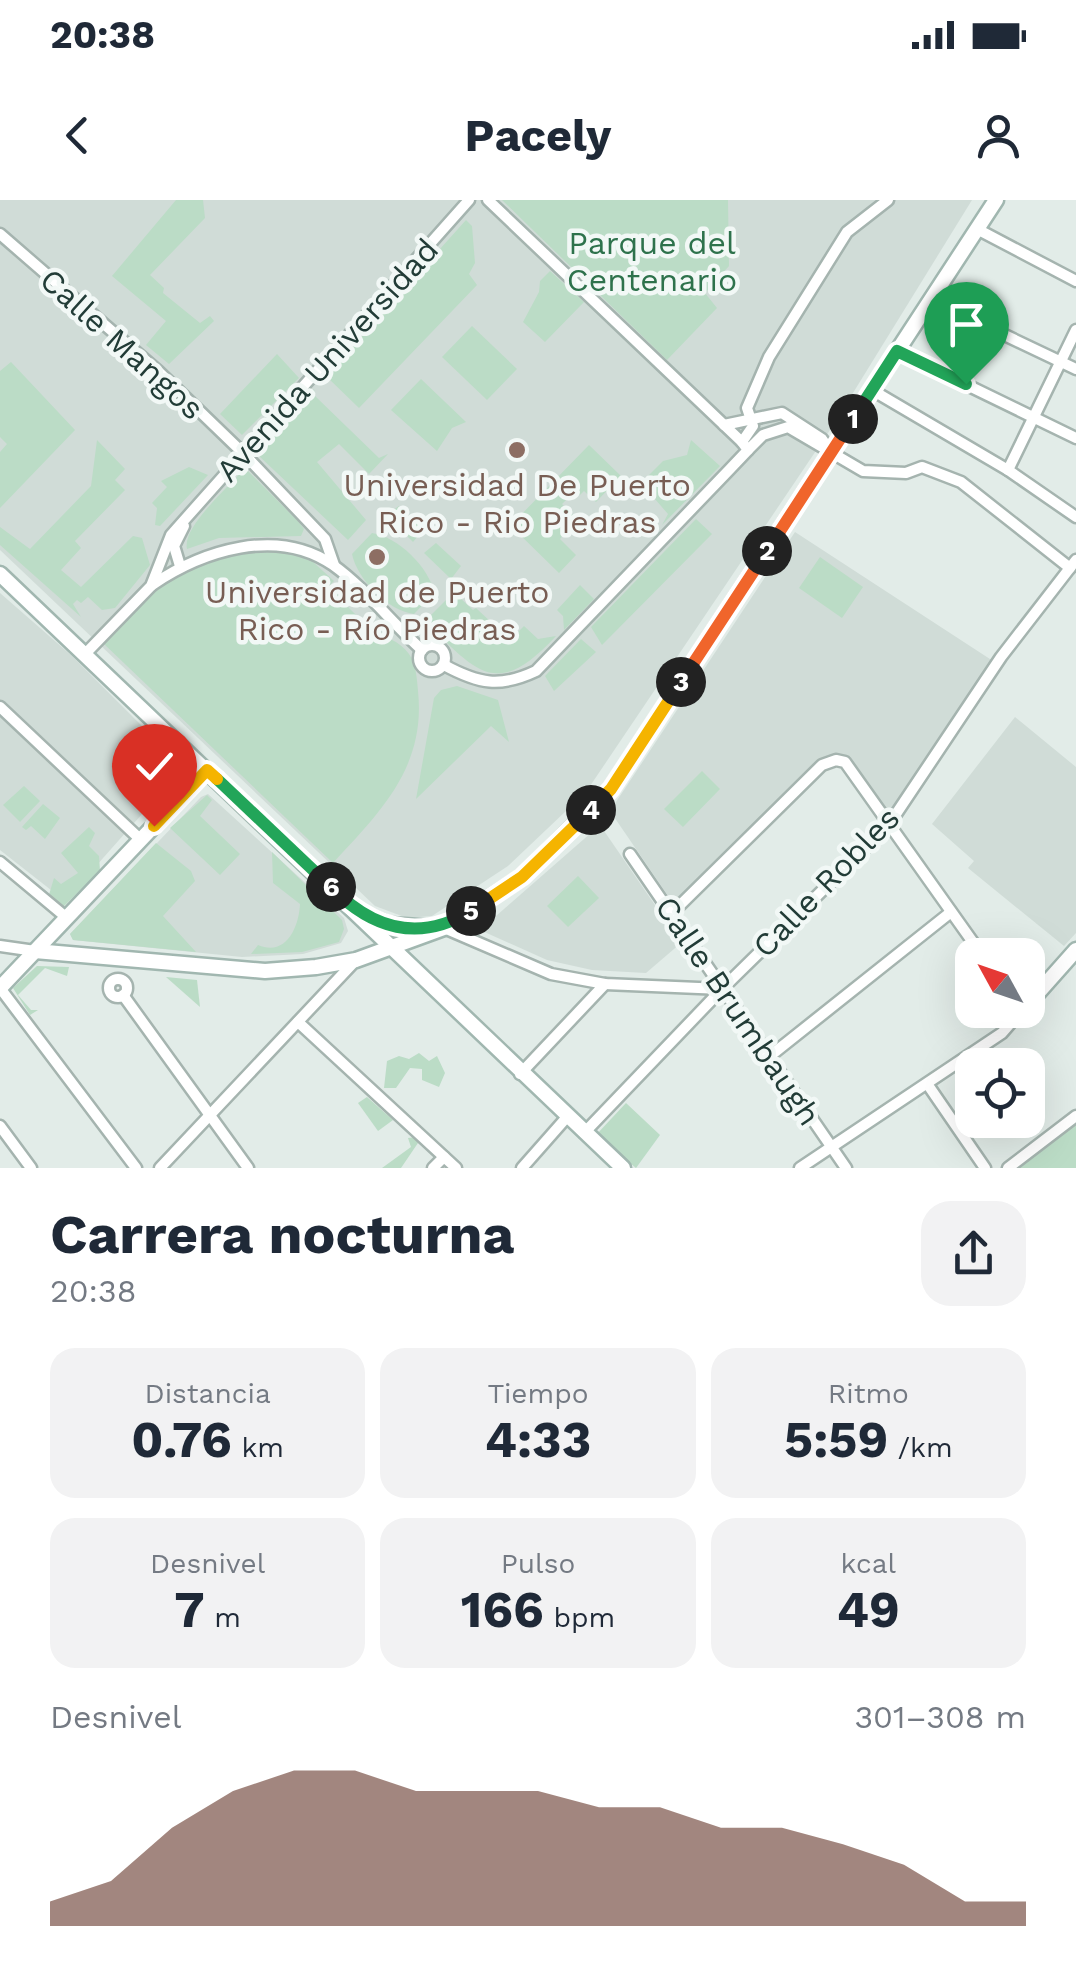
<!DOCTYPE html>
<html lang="es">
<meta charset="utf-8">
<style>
:root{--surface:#fff;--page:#f2f2f3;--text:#1f2937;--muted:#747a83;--accent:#7c5449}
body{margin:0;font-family:"Work Sans",sans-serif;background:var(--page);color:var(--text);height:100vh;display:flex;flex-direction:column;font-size:38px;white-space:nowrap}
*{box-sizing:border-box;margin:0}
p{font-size:32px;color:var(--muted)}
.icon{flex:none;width:55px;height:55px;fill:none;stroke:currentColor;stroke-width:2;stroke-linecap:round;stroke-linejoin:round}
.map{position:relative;height:968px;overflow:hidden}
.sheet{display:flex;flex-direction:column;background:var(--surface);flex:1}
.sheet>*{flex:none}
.needle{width:65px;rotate:310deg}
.controls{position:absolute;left:955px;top:738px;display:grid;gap:20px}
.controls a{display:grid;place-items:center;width:90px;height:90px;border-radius:20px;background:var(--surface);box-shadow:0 10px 40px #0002;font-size:50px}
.pin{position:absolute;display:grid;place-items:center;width:85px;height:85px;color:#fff;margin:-102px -42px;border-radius:50% 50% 50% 0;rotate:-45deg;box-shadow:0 0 10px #0007}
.pin .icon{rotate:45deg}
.km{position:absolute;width:50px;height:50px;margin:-25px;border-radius:50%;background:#222;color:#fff;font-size:28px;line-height:50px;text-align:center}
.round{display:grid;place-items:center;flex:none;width:105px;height:105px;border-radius:30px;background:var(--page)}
.overview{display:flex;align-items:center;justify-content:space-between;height:170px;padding:0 50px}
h1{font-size:55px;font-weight:700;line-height:75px}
.stats{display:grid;grid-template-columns:repeat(3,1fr);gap:15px;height:170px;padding:10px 50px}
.stats div{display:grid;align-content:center;border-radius:25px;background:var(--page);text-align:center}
.stats b{font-size:50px;font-weight:700}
.stats small{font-size:28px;font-weight:400}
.stats p{font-size:28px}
.chart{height:280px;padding:20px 50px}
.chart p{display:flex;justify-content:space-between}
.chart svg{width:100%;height:180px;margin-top:10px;fill:var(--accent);opacity:.7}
.status{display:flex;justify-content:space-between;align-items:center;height:70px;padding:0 50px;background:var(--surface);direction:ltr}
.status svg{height:28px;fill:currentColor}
header{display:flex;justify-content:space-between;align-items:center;height:130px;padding:0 50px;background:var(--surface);font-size:45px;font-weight:700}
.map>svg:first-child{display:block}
.built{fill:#d0dcd7}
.green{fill:#bbdcc6}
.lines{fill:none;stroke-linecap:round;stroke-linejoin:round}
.street-casing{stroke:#a5b4af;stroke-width:15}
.secondary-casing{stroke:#a1b7b0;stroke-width:19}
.street{stroke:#fff;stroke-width:10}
.secondary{stroke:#fff;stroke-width:14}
.split-1-casing{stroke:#fff;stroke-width:20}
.split-2-casing{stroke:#fff;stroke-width:20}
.split-3-casing{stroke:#fff;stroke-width:20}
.split-4-casing{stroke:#fff;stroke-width:20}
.split-5-casing{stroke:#fff;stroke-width:20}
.split-6-casing{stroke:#fff;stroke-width:20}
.split-7-casing{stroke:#fff;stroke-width:20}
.split-8-casing{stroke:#fff;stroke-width:20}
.split-1{stroke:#22a559;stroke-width:12}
.split-2{stroke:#f0652b;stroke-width:12}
.split-3{stroke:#f0652b;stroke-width:12}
.split-4{stroke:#f5b400;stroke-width:12}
.split-5{stroke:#f5b400;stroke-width:12}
.split-6{stroke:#22a559;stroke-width:12}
.split-7{stroke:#22a559;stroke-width:12}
.split-8{stroke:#f5b400;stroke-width:12}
.education-dot{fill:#8d6e63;stroke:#f2f8f6;stroke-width:4}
.labels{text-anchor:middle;stroke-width:9;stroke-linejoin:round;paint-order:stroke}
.park-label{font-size:32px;fill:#2e724c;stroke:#f2f8f6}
.street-label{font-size:32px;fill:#223c37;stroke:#f2f8f6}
.education-label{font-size:32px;fill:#785e54;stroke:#f2f8f6}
</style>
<div class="status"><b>20:38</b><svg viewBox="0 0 49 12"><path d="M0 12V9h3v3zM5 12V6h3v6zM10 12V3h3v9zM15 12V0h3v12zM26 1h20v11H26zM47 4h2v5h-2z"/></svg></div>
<header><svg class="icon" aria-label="back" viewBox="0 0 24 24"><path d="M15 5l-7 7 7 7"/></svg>Pacely<svg class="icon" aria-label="person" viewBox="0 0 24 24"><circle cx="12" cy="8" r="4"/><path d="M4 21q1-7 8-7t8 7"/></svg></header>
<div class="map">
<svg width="1076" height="968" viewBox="0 0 1076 968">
<rect width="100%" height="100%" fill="#e2ece8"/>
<!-- built -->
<g class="built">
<path d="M 0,0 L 972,0 L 832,227 L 586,592 L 508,666 L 432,716 L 407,718 L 375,706 L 0,350 Z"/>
<path d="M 795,332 L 993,461 L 890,616 L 843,554 L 831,555 L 675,706 L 610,611 Z"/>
<path d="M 0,393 L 72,456 L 179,563 L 181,570 L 65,701 L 0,650 Z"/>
<path d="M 1015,517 L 1076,567 L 1076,733 L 1064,746 L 968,668 L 974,661 L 932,624 Z"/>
<path d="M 208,594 L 344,718 L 348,731 L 341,743 L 303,754 L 242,757 L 73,740 L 70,734 L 201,597 Z"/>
<path d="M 600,625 L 681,743 L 646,773 L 592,770 L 547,760 L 480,730 Z"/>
</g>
<!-- green -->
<g class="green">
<path d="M 176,0 L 203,0 L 205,18 L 150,75 L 164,88 L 163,93 L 200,123 L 210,116 L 214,121 L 169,164 L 146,145 L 166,121 L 112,76 Z"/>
<path d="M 502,0 L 728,0 L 729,66 L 705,93 L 717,108 L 667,160 Z"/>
<path d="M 466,20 L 472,26 L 475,63 L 469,74 L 477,85 L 359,208 L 326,176 Z"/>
<path d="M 550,71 L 584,102 L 545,142 L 523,122 L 539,92 L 540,81 Z"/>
<path d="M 472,126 L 517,169 L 487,200 L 442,157 Z"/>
<path d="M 277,154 L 299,178 L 242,235 L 220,214 Z"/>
<path d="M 11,162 L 75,230 L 0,308 L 0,252 L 7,244 L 0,237 L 0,171 Z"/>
<path d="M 421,179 L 466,222 L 452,228 L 437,251 L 391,210 Z"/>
<path d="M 314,189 L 315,196 L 379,258 L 388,254 L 369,274 L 339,244 L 317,262 L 366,320 L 348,340 L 258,255 Z"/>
<path d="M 97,240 L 125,269 L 115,280 L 125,290 L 75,341 L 81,348 L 61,370 L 81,387 L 133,336 L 142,338 L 150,365 L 115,408 L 102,410 L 88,397 L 81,403 L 77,400 L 73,404 L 81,417 L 0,345 L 0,327 L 30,349 L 91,286 Z"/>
<path d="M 691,240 L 720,266 L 662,325 L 668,314 L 641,283 L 663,261 L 687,255 Z"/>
<path d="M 589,245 L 621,276 L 596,302 L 584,291 L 580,295 L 575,291 L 562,304 L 577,319 L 560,339 L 576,355 L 559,373 L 514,329 L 514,322 Z"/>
<path d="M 189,267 L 208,275 L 160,326 L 155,325 L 157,308 L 152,303 L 167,287 L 161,281 Z"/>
<path d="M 242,271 L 248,271 L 298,321 L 304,329 L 301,336 L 219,338 L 187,349 C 182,327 227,289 242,271 Z"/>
<path d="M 399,306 L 423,330 L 413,342 L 386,315 Z"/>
<path d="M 696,319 L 712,334 L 602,445 L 591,427 Z"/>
<path d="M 372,333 C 397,336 430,368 434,393 L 414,414 C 388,411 357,379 352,354 Z"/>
<path d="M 436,343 L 461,366 L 451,379 L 424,353 Z"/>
<path d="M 276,349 L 312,361 L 334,381 L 330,385 C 343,402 356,417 373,429 C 385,438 399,440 409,454 C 416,463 417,479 418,491 C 426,567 381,611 333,663 L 103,443 C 162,381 186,354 276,349 Z"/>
<path d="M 820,357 L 863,387 L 842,418 L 799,388 Z"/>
<path d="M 580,385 L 594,399 L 564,430 L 563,416 L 557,410 Z"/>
<path d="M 450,396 L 459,397 L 473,410 L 476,408 L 510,440 L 524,426 L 538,439 L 556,436 C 497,500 477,473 425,421 Z"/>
<path d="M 581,439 L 596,452 L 554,491 L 545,476 Z"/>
<path d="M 457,486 L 498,500 L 509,542 L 491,526 L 416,599 L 434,498 L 441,490 Z"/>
<path d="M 702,571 L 720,589 L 683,627 L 664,609 Z"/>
<path d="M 24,586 L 40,601 L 20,622 L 3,605 Z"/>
<path d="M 207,595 L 212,600 L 200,616 L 240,654 L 220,675 L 170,628 Z"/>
<path d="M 43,604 L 60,618 L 45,639 L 31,626 L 26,630 L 22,627 Z"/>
<path d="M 89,627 L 95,633 L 89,646 L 99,656 L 100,671 L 62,708 L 48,698 L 54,678 L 61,684 L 78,673 L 61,653 Z"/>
<path d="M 156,643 L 191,671 L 195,681 L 163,716 L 196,752 L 73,740 L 70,734 Z"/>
<path d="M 272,652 L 342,720 L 344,729 L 339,742 L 302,752 L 251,754 L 258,745 C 286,757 299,727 300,704 L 273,683 Z"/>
<path d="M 578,676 L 599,698 L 568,727 L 547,706 Z"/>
<path d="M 37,766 L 69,767 L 67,776 L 45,768 L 18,795 L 31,810 L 38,810 L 30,815 L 13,788 Z"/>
<path d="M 166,777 L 197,780 L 200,807 Z"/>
<path d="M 419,853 L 429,861 L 437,856 L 445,873 L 439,887 L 422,880 L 422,869 L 410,868 L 396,888 L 384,888 L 387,861 L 399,856 L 409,859 Z"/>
<path d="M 367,897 L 393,920 L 378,931 L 358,903 Z"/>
<path d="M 626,903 L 660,935 L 636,968 L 596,935 Z"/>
<path d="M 1076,922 L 1076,968 L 1015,968 Z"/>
<path d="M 416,937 L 420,940 L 401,968 L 382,968 L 411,947 L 408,938 Z"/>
</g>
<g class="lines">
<defs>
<g id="street">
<path d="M 488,0 L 742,242"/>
<path d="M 977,29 L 1076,81"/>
<path d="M 0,34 L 158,171 L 244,254 L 325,339 L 334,365"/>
<path d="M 931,100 L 1076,169"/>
<path d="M 897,151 L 1076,238"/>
<path d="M 872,190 L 1008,270 L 1076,317"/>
<path d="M 724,225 L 782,213 L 822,239 L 831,252"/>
<path d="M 748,250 L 763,235 L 788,227 L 863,271 L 906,273 L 922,267 L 961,282 L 1070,368"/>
<path d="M 1008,270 L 1076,130"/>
<path d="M 180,366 L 174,346 L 184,326"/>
<path d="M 152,385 C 202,351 277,326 333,365 C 365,388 392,423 422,450"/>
<circle cx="432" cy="458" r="13"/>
<path d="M 87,452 L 151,386 L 171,335 L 469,0"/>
<path d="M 444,465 C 479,484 500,488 536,471 L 729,270 L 748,250 L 742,242 L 753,226 L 747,208 L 769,157 L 847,32 L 888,0"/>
<path d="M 0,507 L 141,640"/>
<path d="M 630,654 L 846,968"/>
<path d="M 0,662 L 67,718"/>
<path d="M 672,713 L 822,565 L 836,560 L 845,562 L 982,755"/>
<path d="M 444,728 L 551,774 L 605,784 L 722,789"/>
<path d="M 0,746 L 35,751"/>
<circle cx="118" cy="788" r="9"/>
<path d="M 0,788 L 136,968"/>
<path d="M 123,795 L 248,968"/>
<path d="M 298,822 L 456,968"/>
<path d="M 770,856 L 951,712"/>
<path d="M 520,874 L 605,784"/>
<path d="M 928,885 L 985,968"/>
<path d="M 0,926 L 31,968"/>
<path d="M 584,933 L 722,789 L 888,626 L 1001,457 L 1076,360"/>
<path d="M 160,968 L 356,760"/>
<path d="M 433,968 L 444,957"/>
<path d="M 522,968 L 567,917"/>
<path d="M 800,968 L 1002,833 L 1022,810"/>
<path d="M 1008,968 L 1076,916"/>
</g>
<g id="secondary">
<path d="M 0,374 L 623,968"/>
<path d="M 362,714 L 390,725 L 433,728"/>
<path d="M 35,751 L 265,771 L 316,767 L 356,760 L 444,728 L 522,677 L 611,589 L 996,0"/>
<path d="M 0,788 L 207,570"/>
<path d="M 1028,804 L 1076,750"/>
</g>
</defs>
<!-- street casing -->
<use href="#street" class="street-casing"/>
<!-- secondary casing -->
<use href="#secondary" class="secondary-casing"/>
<!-- street -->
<use href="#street" class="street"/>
<!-- secondary -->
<use href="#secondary" class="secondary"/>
</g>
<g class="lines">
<defs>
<path id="split-1" d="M 853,219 L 897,151 L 966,184"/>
<path id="split-2" d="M 767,351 L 853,219"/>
<path id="split-3" d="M 681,482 L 767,351"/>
<path id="split-4" d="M 591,610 L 611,589 L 681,482"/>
<path id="split-5" d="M 471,711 L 522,677 L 591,610"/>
<path id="split-6" d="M 331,687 C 372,729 419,743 471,711"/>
<path id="split-7" d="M 217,579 L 331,687"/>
<path id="split-8" d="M 154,626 L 207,570 L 217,579"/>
</defs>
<!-- split-1 casing -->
<use href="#split-1" class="split-1-casing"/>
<!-- split-2 casing -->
<use href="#split-2" class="split-2-casing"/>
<!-- split-3 casing -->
<use href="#split-3" class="split-3-casing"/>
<!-- split-4 casing -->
<use href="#split-4" class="split-4-casing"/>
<!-- split-5 casing -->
<use href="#split-5" class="split-5-casing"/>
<!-- split-6 casing -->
<use href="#split-6" class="split-6-casing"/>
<!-- split-7 casing -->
<use href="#split-7" class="split-7-casing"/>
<!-- split-8 casing -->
<use href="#split-8" class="split-8-casing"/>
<!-- split-1 -->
<use href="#split-1" class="split-1"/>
<!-- split-2 -->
<use href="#split-2" class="split-2"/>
<!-- split-3 -->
<use href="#split-3" class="split-3"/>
<!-- split-4 -->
<use href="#split-4" class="split-4"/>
<!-- split-5 -->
<use href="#split-5" class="split-5"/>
<!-- split-6 -->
<use href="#split-6" class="split-6"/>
<!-- split-7 -->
<use href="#split-7" class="split-7"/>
<!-- split-8 -->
<use href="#split-8" class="split-8"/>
</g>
<!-- markers -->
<g class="education-dot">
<circle cx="517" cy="250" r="10"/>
<circle cx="377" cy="357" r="10"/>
</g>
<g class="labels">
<!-- park labels -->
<g class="park-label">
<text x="652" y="54">Parque del<tspan x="652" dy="37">Centenario</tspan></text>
</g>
<!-- street labels -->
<g class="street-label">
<text transform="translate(122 144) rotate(42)" y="11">Calle Mangos</text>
<text transform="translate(327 160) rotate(-48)" y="11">Avenida Universidad</text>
<text transform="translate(826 682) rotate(-46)" y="11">Calle Robles</text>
<text transform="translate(738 811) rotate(56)" y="11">Calle Brumbaugh</text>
</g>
<!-- education labels -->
<g class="education-label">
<text x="517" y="296">Universidad De Puerto<tspan x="517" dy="37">Rico - Rio Piedras</tspan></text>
<text x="377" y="403">Universidad de Puerto<tspan x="377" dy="37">Rico - Río Piedras</tspan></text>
</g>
</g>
</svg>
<div class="controls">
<a><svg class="needle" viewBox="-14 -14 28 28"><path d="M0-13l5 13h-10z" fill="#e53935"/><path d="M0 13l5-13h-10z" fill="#747a83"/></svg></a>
<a><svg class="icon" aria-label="locate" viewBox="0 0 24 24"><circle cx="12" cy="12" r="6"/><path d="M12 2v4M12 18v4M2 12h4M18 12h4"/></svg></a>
</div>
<div class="pin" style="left:966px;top:184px;background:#1e9e55"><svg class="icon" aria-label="arrive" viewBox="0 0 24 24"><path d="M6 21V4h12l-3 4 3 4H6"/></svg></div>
<div class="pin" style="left:154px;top:626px;background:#d93025"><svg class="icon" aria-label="check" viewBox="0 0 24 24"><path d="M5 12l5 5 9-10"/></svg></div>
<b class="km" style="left:853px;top:219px">1</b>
<b class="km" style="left:767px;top:351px">2</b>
<b class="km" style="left:681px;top:482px">3</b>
<b class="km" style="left:591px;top:610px">4</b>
<b class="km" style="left:471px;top:711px">5</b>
<b class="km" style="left:331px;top:687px">6</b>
</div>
<section class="sheet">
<div class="overview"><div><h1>Carrera nocturna</h1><p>20:38</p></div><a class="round"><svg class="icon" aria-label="share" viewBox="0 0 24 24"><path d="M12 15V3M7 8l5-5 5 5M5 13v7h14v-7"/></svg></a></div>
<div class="stats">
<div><p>Distancia</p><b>0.76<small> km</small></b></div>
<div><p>Tiempo</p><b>4:33</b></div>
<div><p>Ritmo</p><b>5:59<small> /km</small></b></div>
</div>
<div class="stats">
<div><p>Desnivel</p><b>7<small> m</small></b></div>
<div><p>Pulso</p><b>166<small> bpm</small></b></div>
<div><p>kcal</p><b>49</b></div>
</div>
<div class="chart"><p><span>Desnivel</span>301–308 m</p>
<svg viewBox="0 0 160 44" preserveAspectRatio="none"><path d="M0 44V38L10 33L20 20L30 11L40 6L50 6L60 11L70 11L80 11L90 15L100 15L110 20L120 20L130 24L140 29L150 38L160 38V44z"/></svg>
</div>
</section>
